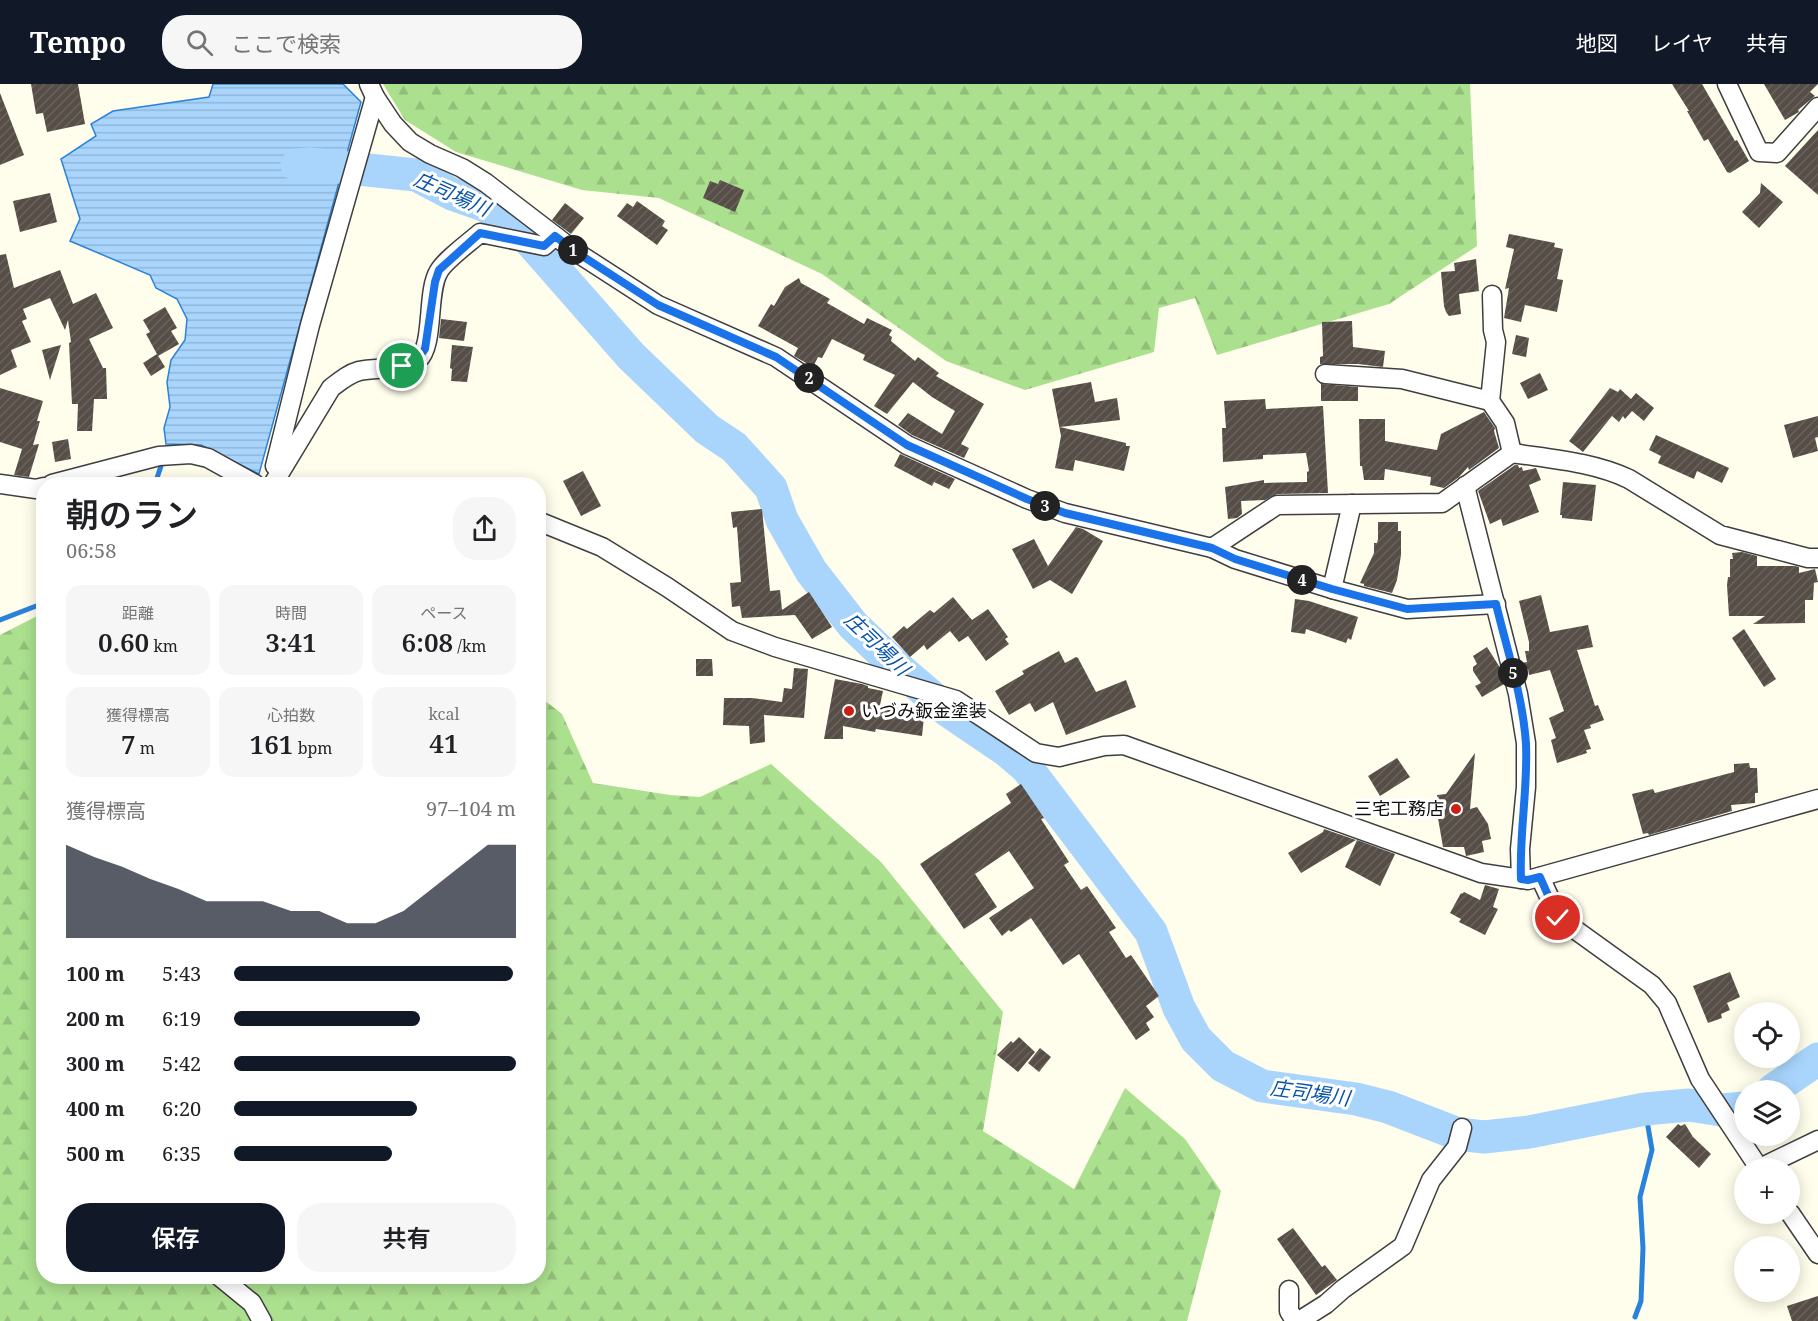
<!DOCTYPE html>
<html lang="ja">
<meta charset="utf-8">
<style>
:root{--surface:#fff;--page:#f6f6f6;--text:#202124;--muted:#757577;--accent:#111827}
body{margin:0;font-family:"Noto Serif","Noto Sans JP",serif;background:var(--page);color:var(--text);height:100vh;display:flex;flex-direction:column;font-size:22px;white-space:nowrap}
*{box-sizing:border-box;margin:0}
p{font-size:20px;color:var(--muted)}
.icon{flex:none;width:33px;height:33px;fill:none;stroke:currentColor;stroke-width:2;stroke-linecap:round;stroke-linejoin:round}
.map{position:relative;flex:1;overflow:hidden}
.drawer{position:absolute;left:36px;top:393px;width:510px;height:807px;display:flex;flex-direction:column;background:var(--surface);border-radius:24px;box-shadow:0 3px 15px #0003}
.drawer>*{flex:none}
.buttons{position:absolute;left:1734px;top:918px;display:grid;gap:12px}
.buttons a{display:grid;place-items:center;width:66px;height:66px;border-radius:50%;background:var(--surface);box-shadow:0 3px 15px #0003;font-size:30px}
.pin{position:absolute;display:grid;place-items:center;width:51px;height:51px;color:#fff;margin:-26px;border:3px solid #fff;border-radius:50%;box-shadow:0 2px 6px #0007}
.km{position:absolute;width:30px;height:30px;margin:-15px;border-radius:50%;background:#222;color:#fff;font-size:16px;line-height:30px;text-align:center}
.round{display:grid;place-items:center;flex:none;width:63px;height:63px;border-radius:24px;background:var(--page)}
.overview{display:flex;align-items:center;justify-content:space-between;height:102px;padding:0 30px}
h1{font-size:33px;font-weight:600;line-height:45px}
.metrics{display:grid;grid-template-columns:repeat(3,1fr);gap:9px;height:102px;padding:6px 30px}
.metrics div{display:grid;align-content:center;border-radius:15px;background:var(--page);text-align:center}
.metrics b{font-size:26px;font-weight:600}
.metrics small{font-size:16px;font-weight:400}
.metrics p{font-size:16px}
.chart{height:168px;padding:12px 30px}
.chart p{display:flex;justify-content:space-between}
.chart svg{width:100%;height:108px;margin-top:6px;fill:var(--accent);opacity:.7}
.primary-button{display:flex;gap:12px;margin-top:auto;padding:12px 30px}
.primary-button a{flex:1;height:69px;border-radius:24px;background:var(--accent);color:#fff;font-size:24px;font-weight:600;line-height:69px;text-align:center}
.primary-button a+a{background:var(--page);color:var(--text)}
ul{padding:0 30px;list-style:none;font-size:20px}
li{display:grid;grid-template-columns:96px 72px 1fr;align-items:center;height:45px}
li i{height:15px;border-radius:8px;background:var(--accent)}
header{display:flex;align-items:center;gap:36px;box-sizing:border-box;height:84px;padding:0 30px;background:var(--accent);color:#fff}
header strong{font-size:28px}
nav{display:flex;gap:33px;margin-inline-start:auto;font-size:21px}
.search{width:420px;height:54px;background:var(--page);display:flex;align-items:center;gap:15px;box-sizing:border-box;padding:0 21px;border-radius:24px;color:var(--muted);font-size:22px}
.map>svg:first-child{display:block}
.forest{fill:url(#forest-firs)}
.water{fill:url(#water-rules);stroke:#2983db;stroke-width:1.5}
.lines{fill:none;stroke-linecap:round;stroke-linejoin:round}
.stream{stroke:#2983db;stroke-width:5}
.river{stroke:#a9d5fd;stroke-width:33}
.building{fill:url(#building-hatch)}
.street-casing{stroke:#3f3f3f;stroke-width:21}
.street{stroke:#fff;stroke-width:18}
.route-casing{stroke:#fff;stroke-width:12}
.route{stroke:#1a73e8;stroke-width:8}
.poi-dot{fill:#c91f16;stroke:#fff;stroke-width:2}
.labels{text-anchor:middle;stroke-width:6;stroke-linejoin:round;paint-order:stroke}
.poi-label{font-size:18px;fill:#0c0c0c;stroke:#fff;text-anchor:start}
.water-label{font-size:20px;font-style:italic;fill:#0954aa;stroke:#fff}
</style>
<header>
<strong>Tempo</strong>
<div class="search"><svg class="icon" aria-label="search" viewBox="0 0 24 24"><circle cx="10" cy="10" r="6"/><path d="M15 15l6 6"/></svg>ここで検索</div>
<nav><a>地図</a><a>レイヤ</a><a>共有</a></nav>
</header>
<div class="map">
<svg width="1818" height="1237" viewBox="0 0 1818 1237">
<defs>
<pattern id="forest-firs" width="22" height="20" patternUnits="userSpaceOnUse" patternTransform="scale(1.5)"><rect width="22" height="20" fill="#abe08e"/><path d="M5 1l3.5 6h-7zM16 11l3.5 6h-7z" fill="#92bf79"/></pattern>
<pattern id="water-rules" width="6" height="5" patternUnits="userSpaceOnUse" patternTransform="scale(1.5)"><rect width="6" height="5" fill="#a9d5fd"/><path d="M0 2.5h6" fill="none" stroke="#90b6d8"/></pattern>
<pattern id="building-hatch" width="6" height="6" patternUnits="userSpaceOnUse" patternTransform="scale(1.5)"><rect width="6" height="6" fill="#564e47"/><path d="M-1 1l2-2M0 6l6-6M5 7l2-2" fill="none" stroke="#69635d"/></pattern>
</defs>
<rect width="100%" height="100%" fill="#fffdeb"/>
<!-- forest -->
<g class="forest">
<path d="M 383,0 L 1470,0 L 1477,162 L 1389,220 L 1217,271 L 1195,214 L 1159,224 L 1154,268 L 1025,306 L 946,277 L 822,190 L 659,114 L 582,106 L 456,68 L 405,36 Z"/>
<path d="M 43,529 L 44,1192 L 538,1192 L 539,612 L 562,630 L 593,699 L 670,711 L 700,713 L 771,680 L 881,778 L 1003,928 L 983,1047 L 1074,1105 L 1125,1004 L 1185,1055 L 1221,1107 L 1187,1237 L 0,1237 L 0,551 Z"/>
</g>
<!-- water -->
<path class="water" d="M 213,0 L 343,0 L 361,18 L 259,390 L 201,361 L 166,360 L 164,344 L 170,323 L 167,298 L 171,276 L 185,256 L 187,235 L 177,215 L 156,204 L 150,191 L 70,157 L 80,135 L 61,75 L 96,52 L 91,40 L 113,27 L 209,13 Z"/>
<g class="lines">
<!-- stream -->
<g class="stream">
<path d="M 155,400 L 163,376"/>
<path d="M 0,536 L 44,519"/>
<path d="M 1635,1233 L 1641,1217 L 1643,1164 L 1640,1113 L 1652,1066 L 1645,1025"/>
</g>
<!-- river -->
<g class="river">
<path d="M 297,81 L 310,80 L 416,91 L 452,110 L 486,122 L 523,149 L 631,272 L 707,345 L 734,363 L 771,404 L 782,436 L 811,487 L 853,541 L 897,583 L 947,626 L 1006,666 L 1027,684 L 1151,848 L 1179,924 L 1196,955 L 1223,982 L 1262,1002 L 1356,1015 L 1388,1023 L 1458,1050 L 1484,1053 L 1529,1048 L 1645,1025 L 1689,1021 L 1721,1026 L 1744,1024"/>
<path d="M 1773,1006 L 1818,975"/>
</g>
</g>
<!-- building -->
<g class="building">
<path d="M 31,0 L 78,0 L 85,40 L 47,48 L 43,29 L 36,30 Z"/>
<path d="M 1672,0 L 1702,0 L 1735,57 L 1737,56 L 1749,77 L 1730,89 L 1727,88 L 1708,55 L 1704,57 L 1687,27 L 1689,27 Z"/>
<path d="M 1764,0 L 1818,0 L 1810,8 L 1815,12 L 1798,26 L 1799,28 L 1785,36 Z"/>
<path d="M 0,9 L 24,71 L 0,81 Z"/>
<path d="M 1818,46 L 1818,111 L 1785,82 Z"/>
<path d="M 720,96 L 744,106 L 735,128 L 703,114 L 710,97 L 718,100 Z"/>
<path d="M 1761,99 L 1783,118 L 1759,144 L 1742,128 L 1760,109 Z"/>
<path d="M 50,109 L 57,138 L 20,148 L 13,117 Z"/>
<path d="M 637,117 L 665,137 L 662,142 L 668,146 L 657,161 L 617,132 L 627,119 L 633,123 Z"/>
<path d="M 565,119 L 584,134 L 571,150 L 552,136 Z"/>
<path d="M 1509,150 L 1555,159 L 1554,163 L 1563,165 L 1557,195 L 1563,196 L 1557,228 L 1525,221 L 1521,238 L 1504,234 L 1509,204 L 1505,205 L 1514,165 L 1506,163 Z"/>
<path d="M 6,170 L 14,204 L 60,186 L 73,220 L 96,209 L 113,244 L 89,255 L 103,284 L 106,284 L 107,315 L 94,315 L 92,347 L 77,347 L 78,320 L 72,320 L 69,259 L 71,258 L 68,236 L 65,246 L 50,214 L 23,225 L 27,235 L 22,237 L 31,258 L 11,266 L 17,283 L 0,291 L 0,171 Z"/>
<path d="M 1476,175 L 1479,207 L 1459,210 L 1461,230 L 1449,232 L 1446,228 L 1444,222 L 1441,188 L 1455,187 L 1454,179 Z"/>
<path d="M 799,194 L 801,199 L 830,215 L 827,219 L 864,240 L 867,234 L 892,246 L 889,251 L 892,253 L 891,257 L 915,277 L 918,273 L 939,289 L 936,292 L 984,320 L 961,360 L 969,364 L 964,374 L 912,351 L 898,341 L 908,329 L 942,350 L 955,327 L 932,313 L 913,298 L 887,330 L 874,322 L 895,291 L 863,276 L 865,271 L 832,255 L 822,274 L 818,273 L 813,283 L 794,272 L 798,264 L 758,242 L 771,220 L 774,222 L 785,203 Z"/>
<path d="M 165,223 L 177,244 L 171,247 L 179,260 L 158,272 L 146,250 L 150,248 L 143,236 Z"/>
<path d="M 441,235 L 467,238 L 464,257 L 439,254 Z"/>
<path d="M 1352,237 L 1353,263 L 1385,267 L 1383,283 L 1358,280 L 1320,280 L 1320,273 L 1323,272 L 1322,238 Z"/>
<path d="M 1516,251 L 1529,254 L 1526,273 L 1512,270 Z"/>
<path d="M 61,261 L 50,296 L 42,266 Z"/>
<path d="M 452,261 L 473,263 L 467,298 L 451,297 L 452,285 L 450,284 Z"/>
<path d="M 157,270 L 165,283 L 151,292 L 143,279 Z"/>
<path d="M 1540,289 L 1548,306 L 1528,315 L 1520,299 Z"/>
<path d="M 1091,298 L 1095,318 L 1117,314 L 1120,336 L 1060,343 L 1126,359 L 1126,362 L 1130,362 L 1124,387 L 1075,376 L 1073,387 L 1055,384 L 1061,352 L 1052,305 Z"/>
<path d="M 1321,300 L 1358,303 L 1358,317 L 1321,317 Z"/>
<path d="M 0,304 L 43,317 L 37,337 L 40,337 L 33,361 L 39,360 L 29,393 L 14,391 L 22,365 L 0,358 Z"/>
<path d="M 1610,304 L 1618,308 L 1620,305 L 1631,315 L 1636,309 L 1654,324 L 1644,337 L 1632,327 L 1625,335 L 1623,332 L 1619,338 L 1612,332 L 1583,368 L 1569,357 Z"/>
<path d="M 1265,315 L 1266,325 L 1323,322 L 1328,409 L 1277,410 L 1265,416 L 1241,417 L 1242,430 L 1237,434 L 1228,435 L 1225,403 L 1264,396 L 1264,399 L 1307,398 L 1307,388 L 1309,387 L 1306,369 L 1263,371 L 1263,375 L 1223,378 L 1222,344 L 1226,344 L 1224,317 Z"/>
<path d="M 1484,328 L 1495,344 L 1494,347 L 1499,364 L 1469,386 L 1468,383 L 1459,393 L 1444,404 L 1430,401 L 1431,393 L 1385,385 L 1384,396 L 1364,396 L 1362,382 L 1360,382 L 1359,335 L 1385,335 L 1385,357 L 1437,366 L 1441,350 Z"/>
<path d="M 1818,332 L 1818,353 L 1815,354 L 1818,367 L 1793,374 L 1784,341 Z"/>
<path d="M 1656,351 L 1729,384 L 1722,399 L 1697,387 L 1694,395 L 1658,379 L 1661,372 L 1649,366 Z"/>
<path d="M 68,355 L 71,375 L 55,378 L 52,358 Z"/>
<path d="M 900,370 L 955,395 L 949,405 L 934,398 L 932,402 L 894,382 Z"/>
<path d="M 1515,381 L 1518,381 L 1519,384 L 1522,383 L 1523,387 L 1536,384 L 1541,396 L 1529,401 L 1539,428 L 1503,442 L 1501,435 L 1490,440 L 1478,407 Z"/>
<path d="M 583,387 L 601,422 L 581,432 L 563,397 Z"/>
<path d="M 1563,398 L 1596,401 L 1592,437 L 1562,434 L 1562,431 L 1560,431 Z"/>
<path d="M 762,425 L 770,507 L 780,506 L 782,526 L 809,508 L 832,543 L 812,555 L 795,531 L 742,534 L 740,522 L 732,523 L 730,499 L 741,498 L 737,443 L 733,444 L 731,428 Z"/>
<path d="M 1378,438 L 1398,438 L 1398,447 L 1401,447 L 1401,471 L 1397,496 L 1392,509 L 1364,502 L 1364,500 L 1360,499 L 1374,469 L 1374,459 L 1377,459 L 1378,455 Z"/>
<path d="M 1076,443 L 1083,445 L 1103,457 L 1072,510 L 1050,496 L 1033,505 L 1012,465 L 1034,455 L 1048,482 Z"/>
<path d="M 1742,468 L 1757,472 L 1757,482 L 1795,482 L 1799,483 L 1799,489 L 1815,485 L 1818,498 L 1814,499 L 1813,516 L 1805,516 L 1805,539 L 1753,540 L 1765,532 L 1729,532 L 1727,501 L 1728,493 L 1730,493 L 1730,475 L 1733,475 L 1732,469 Z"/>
<path d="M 1541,511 L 1550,548 L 1588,541 L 1593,563 L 1577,566 L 1595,622 L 1598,621 L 1604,636 L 1590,641 L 1591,644 L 1584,646 L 1591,665 L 1586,666 L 1587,669 L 1557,679 L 1551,656 L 1556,654 L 1549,634 L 1564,627 L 1550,586 L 1529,591 L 1528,585 L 1524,587 L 1522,579 L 1527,578 L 1525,567 L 1529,567 L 1529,558 L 1519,517 Z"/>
<path d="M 953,513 L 972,536 L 988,525 L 1008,553 L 1005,555 L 1009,560 L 986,577 L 968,552 L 959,558 L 950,547 L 927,566 L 924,561 L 910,573 L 892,553 L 904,542 L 907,545 L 930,526 L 934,529 Z"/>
<path d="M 1295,515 L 1309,517 L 1358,533 L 1351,556 L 1348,554 L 1346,559 L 1306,545 L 1305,550 L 1291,548 Z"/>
<path d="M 1744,545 L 1776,595 L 1764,603 L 1732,554 Z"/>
<path d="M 1487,563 L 1499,582 L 1504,600 L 1482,613 L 1475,602 L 1481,599 L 1473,587 L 1473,583 L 1477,580 L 1473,572 Z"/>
<path d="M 1059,567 L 1065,579 L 1076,573 L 1078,574 L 1096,608 L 1126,596 L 1136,623 L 1066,651 L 1053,618 L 1035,628 L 1030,619 L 1009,631 L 995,607 L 1024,590 L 1022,587 Z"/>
<path d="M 696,575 L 712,575 L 713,592 L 696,592 Z"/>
<path d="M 794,584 L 808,585 L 804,634 L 764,631 L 765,658 L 750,660 L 749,642 L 723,641 L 724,614 L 752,614 L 782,618 L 784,604 L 792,605 Z"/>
<path d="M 835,595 L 862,600 L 868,602 L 868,604 L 883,607 L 880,621 L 919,627 L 919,632 L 924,633 L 922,652 L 876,645 L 875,648 L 843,642 L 843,655 L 824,655 Z"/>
<path d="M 1475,669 L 1470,725 L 1477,723 L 1488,740 L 1491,755 L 1482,757 L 1484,768 L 1466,772 L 1464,763 L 1443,763 L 1435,717 L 1438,716 L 1437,711 L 1446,710 Z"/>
<path d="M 1397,674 L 1410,693 L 1380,712 L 1368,692 Z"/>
<path d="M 1749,679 L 1750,684 L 1757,684 L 1758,709 L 1755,709 L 1755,719 L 1731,721 L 1732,727 L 1649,751 L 1648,749 L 1643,750 L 1632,710 L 1653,705 L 1655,709 L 1734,688 L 1734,680 Z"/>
<path d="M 1021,700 L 1044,734 L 1041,735 L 1069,778 L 1064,781 L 1081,806 L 1087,802 L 1116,844 L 1109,848 L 1126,874 L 1131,871 L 1159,912 L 1146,922 L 1154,933 L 1146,939 L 1150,946 L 1136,956 L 1079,870 L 1063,881 L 1031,834 L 1011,848 L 1009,846 L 1002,852 L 989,834 L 1034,804 L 1009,767 L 975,790 L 997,823 L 964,845 L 920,780 L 1011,719 L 1006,710 Z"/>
<path d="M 1324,745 L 1356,756 L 1301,789 L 1288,769 L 1323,748 Z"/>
<path d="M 1357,756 L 1395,770 L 1380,802 L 1345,783 Z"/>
<path d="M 1485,801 L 1499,805 L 1493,823 L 1498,825 L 1485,851 L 1459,838 L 1461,835 L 1450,829 L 1461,809 L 1462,810 L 1464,808 L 1480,816 Z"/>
<path d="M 1730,888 L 1740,913 L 1727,919 L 1730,926 L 1721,930 L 1722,934 L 1708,939 L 1693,902 Z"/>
<path d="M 1019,953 L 1035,968 L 1018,988 L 997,971 L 1011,957 L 1013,959 Z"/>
<path d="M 1040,964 L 1051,973 L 1039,988 L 1028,979 Z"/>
<path d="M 1678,1040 L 1681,1042 L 1685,1040 L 1693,1053 L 1711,1070 L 1699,1084 L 1666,1053 Z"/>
<path d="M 1293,1144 L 1322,1183 L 1325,1181 L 1337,1196 L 1316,1211 L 1277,1155 Z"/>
<path d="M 1818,1212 L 1818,1237 L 1792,1237 L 1787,1222 Z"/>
</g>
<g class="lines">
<defs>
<g id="street">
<path d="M 369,0 L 375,13 L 393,40 L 410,58 L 430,70 L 462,84 L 486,99 L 576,168 L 658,221 L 776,273 L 907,361 L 1027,415 L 1065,429 L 1212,464 L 1277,421 L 1442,419 L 1512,369 C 1551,375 1593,378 1629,395 L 1720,451 L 1808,474 L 1818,474"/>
<path d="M 1727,0 L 1759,68 L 1777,69 L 1818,23"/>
<path d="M 1492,211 L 1493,246 L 1496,258 L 1490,317 L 1505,339 L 1512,369"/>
<path d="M 1325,290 L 1402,295 L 1490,317"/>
<path d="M 275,382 L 310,241 L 375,13"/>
<path d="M 0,400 L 36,405 L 44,403"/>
<path d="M 52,400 L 159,372 L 191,370 L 208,374 L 255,400"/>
<path d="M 273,400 L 331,304 C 340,297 348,290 359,287 C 376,283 403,287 418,276 C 435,261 426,207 439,187 C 445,176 470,158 480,149 L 544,162 L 555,152"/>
<path d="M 1465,402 L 1518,610 L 1526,659 L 1526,703 L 1520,765 L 1521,795"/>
<path d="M 538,437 L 602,463 L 667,503 L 732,547 L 775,563 L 956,616 L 1036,669 L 1059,673 L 1104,662 L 1124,661 L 1481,789 L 1528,796 L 1818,715"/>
<path d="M 1212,464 L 1235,475 L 1332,505 L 1407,525 L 1496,520"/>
<path d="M 1332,505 L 1352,420"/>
<path d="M 1540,793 L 1559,834 L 1652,901 L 1667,919 L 1700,995 L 1759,1084"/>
<path d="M 1760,1084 L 1818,1056"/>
<path d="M 1790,1129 L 1818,1170"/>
<path d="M 219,1192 L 252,1219 L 262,1237"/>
<path d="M 1289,1206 L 1289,1227 L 1295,1237"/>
<path d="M 1299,1237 L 1326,1220 L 1343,1205 L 1403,1162 L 1431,1096 L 1457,1063 L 1462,1044"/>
</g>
</defs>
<!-- street casing -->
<use href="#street" class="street-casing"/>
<!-- street -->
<use href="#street" class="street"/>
</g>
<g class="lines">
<defs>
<path id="route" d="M 402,282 L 417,276 L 425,265 L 435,198 L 439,186 L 480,149 L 544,162 L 555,152 L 576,168 L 658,221 L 776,273 L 907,361 L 1027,415 L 1065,429 L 1212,464 L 1235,475 L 1332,505 L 1407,525 L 1496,520 C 1507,566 1523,613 1526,660 C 1528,706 1519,750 1521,795 L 1528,796 L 1540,793 L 1558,834"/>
</defs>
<!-- route casing -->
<use href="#route" class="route-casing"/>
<!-- route -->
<use href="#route" class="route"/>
</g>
<!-- markers -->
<g class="poi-dot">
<circle cx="849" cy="627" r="6"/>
<circle cx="1456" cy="725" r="6"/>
</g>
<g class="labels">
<!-- poi labels -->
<g class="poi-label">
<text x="861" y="633">いづみ鈑金塗装</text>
<text x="1444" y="731" text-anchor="end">三宅工務店</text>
</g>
<!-- water labels -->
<g class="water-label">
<text transform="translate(452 110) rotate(24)" y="7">庄司場川</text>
<text transform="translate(877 560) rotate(44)" y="7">庄司場川</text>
<text transform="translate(1310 1009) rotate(8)" y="7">庄司場川</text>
</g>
</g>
</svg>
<div class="buttons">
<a><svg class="icon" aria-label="locate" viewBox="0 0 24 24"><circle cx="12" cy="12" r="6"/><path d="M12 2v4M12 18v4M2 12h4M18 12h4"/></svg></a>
<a><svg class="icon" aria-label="layers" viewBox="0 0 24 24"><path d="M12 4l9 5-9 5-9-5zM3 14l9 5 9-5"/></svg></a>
<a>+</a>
<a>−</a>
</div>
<div class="pin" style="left:402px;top:282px;background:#1e9e55"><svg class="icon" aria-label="arrive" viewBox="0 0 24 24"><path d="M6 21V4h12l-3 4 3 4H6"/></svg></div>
<div class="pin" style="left:1558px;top:834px;background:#d93025"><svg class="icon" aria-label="check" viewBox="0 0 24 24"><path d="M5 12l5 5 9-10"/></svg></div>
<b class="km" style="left:573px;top:166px">1</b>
<b class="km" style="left:809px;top:294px">2</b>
<b class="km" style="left:1045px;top:422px">3</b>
<b class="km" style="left:1302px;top:496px">4</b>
<b class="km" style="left:1513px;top:589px">5</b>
<section class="drawer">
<div class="overview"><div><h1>朝のラン</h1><p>06:58</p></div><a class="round"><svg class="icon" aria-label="share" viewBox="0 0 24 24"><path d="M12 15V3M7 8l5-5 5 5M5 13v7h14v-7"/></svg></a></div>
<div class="metrics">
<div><p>距離</p><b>0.60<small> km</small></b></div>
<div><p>時間</p><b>3:41</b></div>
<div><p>ペース</p><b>6:08<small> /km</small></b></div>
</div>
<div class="metrics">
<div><p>獲得標高</p><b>7<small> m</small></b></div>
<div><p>心拍数</p><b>161<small> bpm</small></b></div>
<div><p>kcal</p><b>41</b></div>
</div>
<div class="chart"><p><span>獲得標高</span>97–104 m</p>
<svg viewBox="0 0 160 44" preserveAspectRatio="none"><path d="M0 44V6L10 11L20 15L30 20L40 24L50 29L60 29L70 29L80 33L90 33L100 38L110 38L120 33L130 24L140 15L150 6L160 6V44z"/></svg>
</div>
<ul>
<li><b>100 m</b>5:43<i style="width:99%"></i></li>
<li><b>200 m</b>6:19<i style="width:66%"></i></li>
<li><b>300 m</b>5:42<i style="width:100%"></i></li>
<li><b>400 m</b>6:20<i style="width:65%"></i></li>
<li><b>500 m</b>6:35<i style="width:56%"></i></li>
</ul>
<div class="primary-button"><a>保存</a><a>共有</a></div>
</section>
</div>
